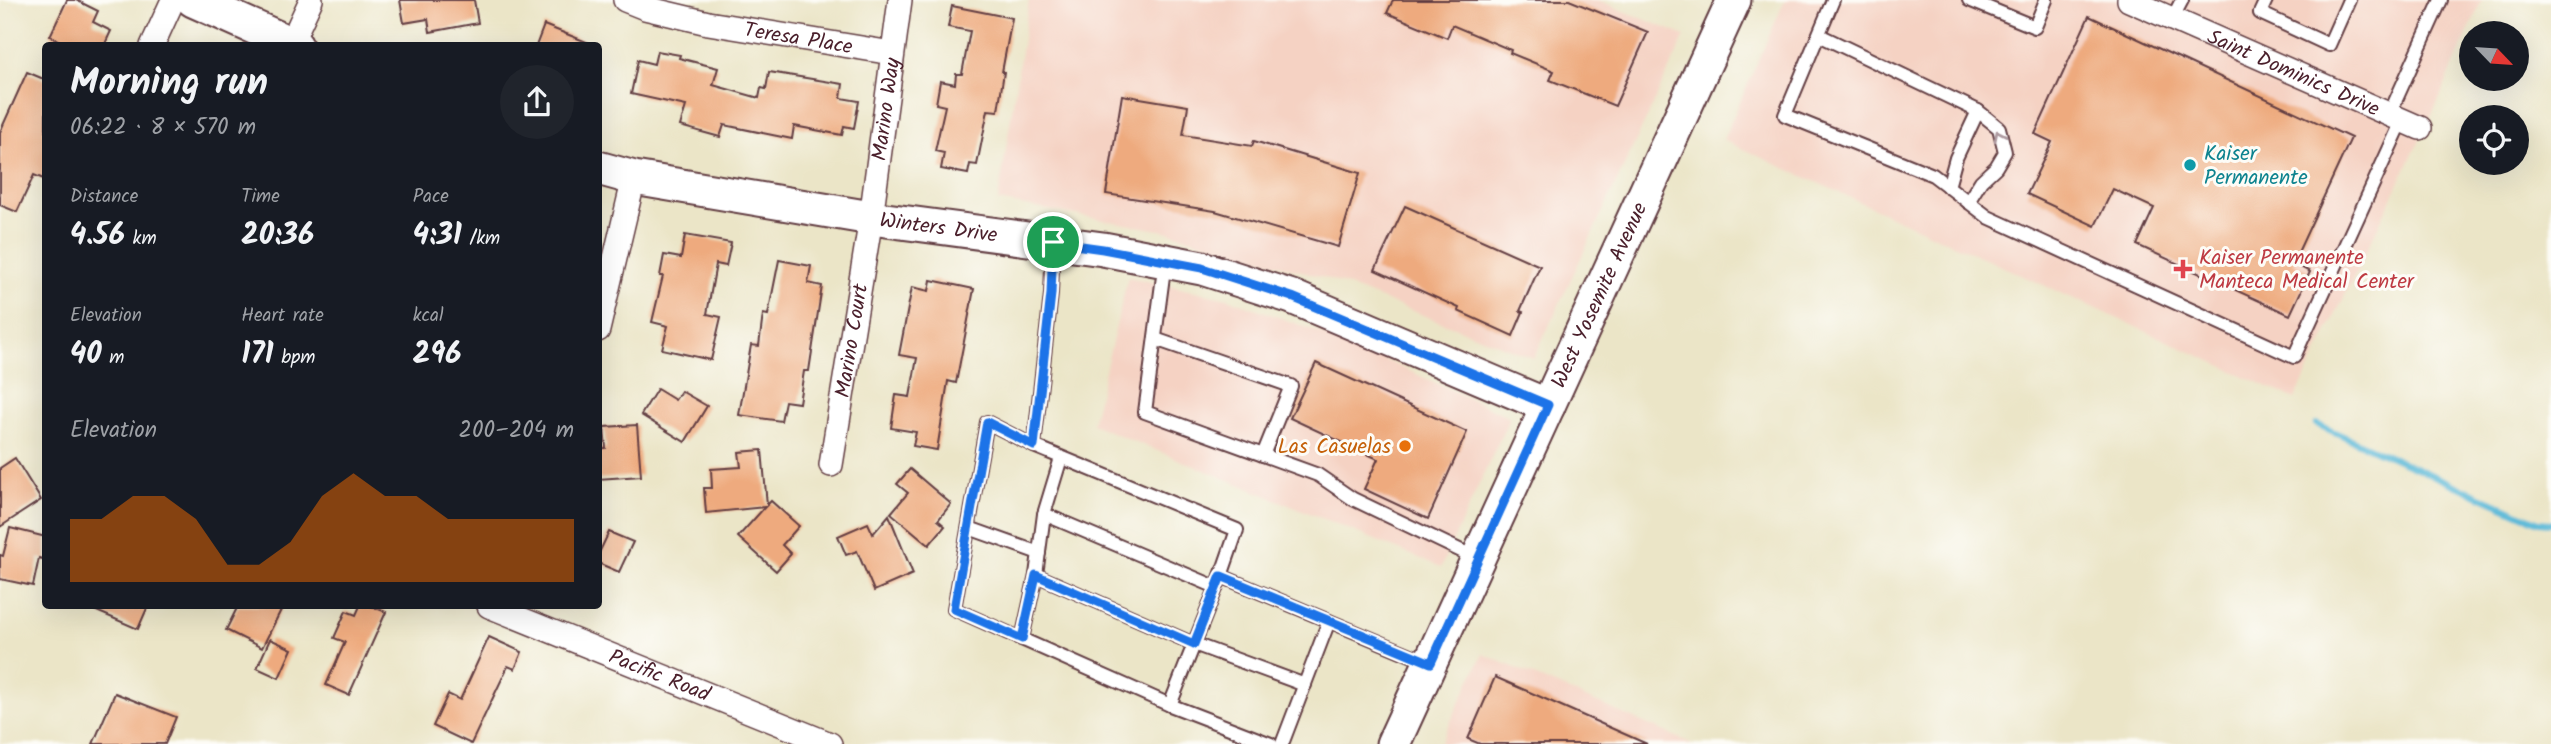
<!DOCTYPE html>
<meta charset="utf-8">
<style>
:root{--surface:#171b24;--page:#20242c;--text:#f1f3f6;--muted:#9ea1a6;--accent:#b45309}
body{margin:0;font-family:Kalam,sans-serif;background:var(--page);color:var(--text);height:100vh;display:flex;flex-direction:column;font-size:26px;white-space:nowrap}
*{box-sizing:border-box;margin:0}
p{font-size:23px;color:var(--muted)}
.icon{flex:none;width:38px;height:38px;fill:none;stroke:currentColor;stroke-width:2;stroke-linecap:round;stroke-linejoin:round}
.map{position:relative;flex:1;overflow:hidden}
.side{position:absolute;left:42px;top:42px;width:560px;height:567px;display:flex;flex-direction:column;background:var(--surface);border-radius:7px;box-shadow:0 7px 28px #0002}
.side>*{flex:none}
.needle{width:46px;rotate:115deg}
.buttons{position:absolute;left:2459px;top:21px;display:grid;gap:14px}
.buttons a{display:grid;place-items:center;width:70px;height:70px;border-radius:50%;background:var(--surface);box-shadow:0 7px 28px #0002;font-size:35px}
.pin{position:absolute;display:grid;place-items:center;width:60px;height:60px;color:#fff;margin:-30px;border:4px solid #fff;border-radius:50%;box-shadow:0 2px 7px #0007}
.round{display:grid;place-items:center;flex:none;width:74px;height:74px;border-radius:37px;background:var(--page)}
.summary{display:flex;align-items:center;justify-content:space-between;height:119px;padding:0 28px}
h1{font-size:38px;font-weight:600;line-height:52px}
.stats{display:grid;grid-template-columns:repeat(3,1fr);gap:10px;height:119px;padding:7px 28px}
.stats div{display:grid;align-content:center}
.stats b{font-size:30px;font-weight:600}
.stats small{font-size:19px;font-weight:400}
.stats p{font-size:19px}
.chart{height:196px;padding:14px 28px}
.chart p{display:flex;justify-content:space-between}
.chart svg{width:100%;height:126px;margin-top:7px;fill:var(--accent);opacity:.7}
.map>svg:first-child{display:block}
.built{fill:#f5d2c3}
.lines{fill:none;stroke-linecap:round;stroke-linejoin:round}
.stream{stroke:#5ab9d8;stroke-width:6}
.building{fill:#eeaa7e}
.lane-casing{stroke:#623d42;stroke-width:16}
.street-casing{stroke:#623d42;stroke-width:26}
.secondary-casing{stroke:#623d42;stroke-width:37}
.lane{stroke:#fff;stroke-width:12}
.street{stroke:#fff;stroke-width:23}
.secondary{stroke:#fff;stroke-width:33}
.oneway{stroke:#ae9aa0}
.route-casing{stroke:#fff;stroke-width:14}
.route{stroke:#1a73e8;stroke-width:9}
.culture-dot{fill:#0f9aa8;stroke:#fdfcf7;stroke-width:2.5}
.health-dot{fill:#e0444e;stroke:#fdfcf7;stroke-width:2.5}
.food-dot{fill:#e8710a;stroke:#fdfcf7;stroke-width:2.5}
.labels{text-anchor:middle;stroke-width:6;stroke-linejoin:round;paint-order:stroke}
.street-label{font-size:21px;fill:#4a1f2b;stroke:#fdfcf7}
.culture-label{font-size:21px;fill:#0d838f;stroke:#fdfcf7;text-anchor:start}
.health-label{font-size:21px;fill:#be3a42;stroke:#fdfcf7;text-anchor:start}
.food-label{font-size:21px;fill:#c56008;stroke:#fdfcf7;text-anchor:end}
</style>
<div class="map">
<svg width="2551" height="744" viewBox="0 0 2551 744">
<rect width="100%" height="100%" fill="#fdfcf7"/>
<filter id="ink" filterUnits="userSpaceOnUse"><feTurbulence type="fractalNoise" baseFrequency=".0143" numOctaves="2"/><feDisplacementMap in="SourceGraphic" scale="14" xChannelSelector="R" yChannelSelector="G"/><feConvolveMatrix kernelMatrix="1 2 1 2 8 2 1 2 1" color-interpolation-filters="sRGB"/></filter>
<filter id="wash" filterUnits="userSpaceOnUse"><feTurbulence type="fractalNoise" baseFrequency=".00686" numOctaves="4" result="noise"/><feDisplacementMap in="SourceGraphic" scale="28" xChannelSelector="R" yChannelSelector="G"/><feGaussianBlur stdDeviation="1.57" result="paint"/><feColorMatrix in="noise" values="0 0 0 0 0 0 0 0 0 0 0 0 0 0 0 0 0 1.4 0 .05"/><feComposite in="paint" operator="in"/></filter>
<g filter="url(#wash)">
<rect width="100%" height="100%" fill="#ebe5c7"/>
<!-- built -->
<g class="built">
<path d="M 1029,0 L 1597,0 L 1685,36 L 1534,358 L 1332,280 L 1165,231 L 998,201 Z"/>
<path d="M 1785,0 L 2482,0 L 2438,102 L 2295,399 L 1723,140 Z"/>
<path d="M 1128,277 L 1228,298 L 1348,343 L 1510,417 L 1441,567 L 1092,424 Z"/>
<path d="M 1483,654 L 1693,744 L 1440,744 Z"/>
</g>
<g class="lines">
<!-- stream -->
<path class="stream" d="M 2316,424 L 2539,522 L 2551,523"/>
</g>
<g id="blocks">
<!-- building -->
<g class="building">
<path d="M 67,0 L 76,0 L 98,11 L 93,22 L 111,31 L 104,46 L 69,46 L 50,36 Z"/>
<path d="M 400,0 L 474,0 L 478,23 L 430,32 L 428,19 L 404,23 Z"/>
<path d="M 1393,0 L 1569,0 L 1648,32 L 1615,106 L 1550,80 L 1554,71 L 1510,53 L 1511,50 L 1452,25 L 1447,38 L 1387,13 Z"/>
<path d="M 952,6 L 1012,18 L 1002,72 L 1004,72 L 998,111 L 988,110 L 977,165 L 970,164 L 968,174 L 941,169 L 944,153 L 935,151 L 945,106 L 936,104 L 940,81 L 955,84 L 956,74 L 962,74 L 970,31 L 948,27 Z"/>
<path d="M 2089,16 L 2351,138 L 2293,263 L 2310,272 L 2290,315 L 2137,245 L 2154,208 L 2113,189 L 2095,226 L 2027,194 L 2052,142 L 2035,134 Z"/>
<path d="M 544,25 L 594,45 L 594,46 L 536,46 Z"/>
<path d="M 657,51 L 680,55 L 679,58 L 718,68 L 713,85 L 759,98 L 761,88 L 766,89 L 769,72 L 843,84 L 841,98 L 859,101 L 854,128 L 844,126 L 842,135 L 794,126 L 792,139 L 724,125 L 720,137 L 680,126 L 686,106 L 631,94 L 638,60 L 654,64 Z"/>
<path d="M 27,72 L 46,80 L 46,180 L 34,175 L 17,212 L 0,205 L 0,132 Z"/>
<path d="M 1122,95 L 1188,106 L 1183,135 L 1252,146 L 1254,141 L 1360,173 L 1338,247 L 1215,211 L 1106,194 Z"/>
<path d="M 1405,206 L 1540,266 L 1520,311 L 1523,312 L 1513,336 L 1458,311 L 1459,308 L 1375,270 Z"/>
<path d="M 685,235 L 731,243 L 726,266 L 716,264 L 707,314 L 721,317 L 711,360 L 662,349 L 668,326 L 652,322 L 663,276 L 660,276 L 664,255 L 681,258 Z"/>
<path d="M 779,260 L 811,266 L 808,283 L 822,286 L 809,371 L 804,371 L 799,403 L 785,401 L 781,421 L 739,415 L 751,345 L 759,346 L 763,314 L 768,315 Z"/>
<path d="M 931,280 L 974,289 L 956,383 L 948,381 L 937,450 L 913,446 L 916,432 L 891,428 L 896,395 L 910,397 L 917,358 L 899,355 L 912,287 L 929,291 Z"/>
<path d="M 1316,363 L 1467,432 L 1428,519 L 1364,489 L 1378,459 L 1290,418 Z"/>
<path d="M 657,389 L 675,400 L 681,391 L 707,406 L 685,442 L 641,415 Z"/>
<path d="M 637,425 L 641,476 L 598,479 L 598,449 L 606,448 L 604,427 Z"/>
<path d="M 762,450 L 767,505 L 771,501 L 799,526 L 782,545 L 791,554 L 776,571 L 738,537 L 765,507 L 706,513 L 704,488 L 712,488 L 711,469 L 741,467 L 739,452 Z"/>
<path d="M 15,458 L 41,500 L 0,527 L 0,468 Z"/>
<path d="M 910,469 L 951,504 L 938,520 L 945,526 L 929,545 L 891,513 L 908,493 L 897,484 Z"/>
<path d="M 889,515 L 913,574 L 874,591 L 857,551 L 846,555 L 838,536 L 868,523 L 873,534 Z"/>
<path d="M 10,528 L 46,537 L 46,560 L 39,558 L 33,586 L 0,579 L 0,555 L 3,556 Z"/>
<path d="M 609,532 L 633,542 L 619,572 L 598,563 L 598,555 Z"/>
<path d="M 85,606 L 148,606 L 138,629 Z"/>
<path d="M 238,606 L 283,606 L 262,648 L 226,630 Z"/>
<path d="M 360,606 L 371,606 L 386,612 L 349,695 L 326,685 L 345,642 L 334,638 L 346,611 L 356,615 Z"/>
<path d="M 489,637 L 522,652 L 515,669 L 508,666 L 471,744 L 433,726 L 448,694 L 460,700 Z"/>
<path d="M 270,639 L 292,649 L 279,678 L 257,668 Z"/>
<path d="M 1495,677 L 1568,709 L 1647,744 L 1480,744 L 1468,739 Z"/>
<path d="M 115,693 L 176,717 L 165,744 L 93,744 Z"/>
</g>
</g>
</g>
<g filter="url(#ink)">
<use href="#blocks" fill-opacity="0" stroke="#623d42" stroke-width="2"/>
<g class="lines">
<defs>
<g id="lane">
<path d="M 1833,0 L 1785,115 L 1933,175 L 1988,217 L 2294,357 L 2402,121"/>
<path d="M 1969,0 L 2035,27 L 2046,0"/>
<path d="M 2266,0 L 2260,13 L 2329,45 L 2349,0"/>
<path d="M 2172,19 L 2182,0"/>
<path d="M 1819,35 L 1978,111 L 1956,158 L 1948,187"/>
<path d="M 2389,115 L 2441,0"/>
<path d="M 1968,202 L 1981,181 L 1996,167 L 2005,152 L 1999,128 L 1978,111"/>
<path d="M 1053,243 L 1051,294 L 1034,446 L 1237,530 L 1221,576 L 1430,663"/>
<path d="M 1165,261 L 1145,412 L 1318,475 L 1353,499 L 1478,559"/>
<path d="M 1155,339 L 1291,386 L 1263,455"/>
<path d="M 1034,446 L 987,422 L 954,609 L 1170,705 L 1221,576"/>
<path d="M 1061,458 L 1044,514 L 1216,587"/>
<path d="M 1044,514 L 1036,575 L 1194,644 L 1305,685"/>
<path d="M 969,528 L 1039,553"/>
<path d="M 1022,639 L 1036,575"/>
<path d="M 1170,705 L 1271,744"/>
<path d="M 1282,744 L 1329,621"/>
</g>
<g id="street">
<path id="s1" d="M 625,0 L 645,8 L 708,23 L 892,53"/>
<path id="s2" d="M 2129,0 L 2420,128"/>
<path d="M 291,43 L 311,0"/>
<path d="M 152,46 L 173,0"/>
<path d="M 598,330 L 634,178"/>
<path id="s3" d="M 831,465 L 871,218 L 900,0"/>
<path id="s4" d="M 489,606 L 830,744"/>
</g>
<g id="secondary">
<path d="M 193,0 L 296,46"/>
<path id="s5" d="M 598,168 L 634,178 L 871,218 L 1103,249 L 1202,268 L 1292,297 L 1548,406"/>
<path id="s6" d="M 1393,744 L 1734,0"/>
</g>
</defs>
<!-- lane casing -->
<use href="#lane" class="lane-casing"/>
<!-- street casing -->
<use href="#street" class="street-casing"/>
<!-- secondary casing -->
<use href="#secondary" class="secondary-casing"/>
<!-- lane -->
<use href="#lane" class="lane"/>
<!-- street -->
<use href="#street" class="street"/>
<!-- secondary -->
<use href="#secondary" class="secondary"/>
</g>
<!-- one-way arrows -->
<defs><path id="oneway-chevron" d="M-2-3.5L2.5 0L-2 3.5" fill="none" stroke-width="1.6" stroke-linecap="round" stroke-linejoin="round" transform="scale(1.75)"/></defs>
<use class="oneway" href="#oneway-chevron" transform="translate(1999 135) rotate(-116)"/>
</g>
<g class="lines" filter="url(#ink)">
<defs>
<path id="route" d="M 1053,242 L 1103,249 L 1202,268 L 1292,297 L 1548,405 L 1431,663 L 1221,576 L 1194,644 L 1036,575 L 1022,639 L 954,609 L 987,422 L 1034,446 L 1051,294 Z"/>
</defs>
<!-- route casing -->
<use href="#route" class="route-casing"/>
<!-- route -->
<use href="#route" class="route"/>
</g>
<!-- markers -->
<circle class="culture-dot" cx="2190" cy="165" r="7"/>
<path class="health-dot" d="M2179.5 258.5h7v7h7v7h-7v7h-7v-7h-7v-7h7z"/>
<circle class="food-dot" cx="1405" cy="446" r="7"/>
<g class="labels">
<!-- street labels -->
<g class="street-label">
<text dy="7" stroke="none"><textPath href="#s1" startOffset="178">Teresa Place</textPath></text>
<text dy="7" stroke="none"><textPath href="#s2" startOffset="180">Saint Dominics Drive</textPath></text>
<text dy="7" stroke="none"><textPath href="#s3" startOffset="360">Marino Way</textPath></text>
<text dy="7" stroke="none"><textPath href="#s5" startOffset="346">Winters Drive</textPath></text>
<text dy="7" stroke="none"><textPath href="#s6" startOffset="494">West Yosemite Avenue</textPath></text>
<text dy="7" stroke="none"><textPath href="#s3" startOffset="126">Marino Court</textPath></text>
<text dy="7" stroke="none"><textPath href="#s4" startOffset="184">Pacific Road</textPath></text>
</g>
<!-- culture labels -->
<g class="culture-label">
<text x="2204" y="160">Kaiser<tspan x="2204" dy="24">Permanente</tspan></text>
</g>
<!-- health labels -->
<g class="health-label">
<text x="2199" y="264">Kaiser Permanente<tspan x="2199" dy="24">Manteca Medical Center</tspan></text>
</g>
<!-- food labels -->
<g class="food-label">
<text x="1391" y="453">Las Casuelas</text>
</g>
</g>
</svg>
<div class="buttons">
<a><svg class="needle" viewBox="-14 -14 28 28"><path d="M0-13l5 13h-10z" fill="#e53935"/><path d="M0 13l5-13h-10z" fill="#9ea1a6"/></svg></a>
<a><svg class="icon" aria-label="locate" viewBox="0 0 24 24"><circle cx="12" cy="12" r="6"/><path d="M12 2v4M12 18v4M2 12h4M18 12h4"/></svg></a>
</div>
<div class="pin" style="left:1053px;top:242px;background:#1e9e55"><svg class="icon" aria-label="arrive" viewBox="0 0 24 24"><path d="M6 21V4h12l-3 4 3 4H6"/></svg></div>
<section class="side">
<div class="summary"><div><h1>Morning run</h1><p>06:22 · 8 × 570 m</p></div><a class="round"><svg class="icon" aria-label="share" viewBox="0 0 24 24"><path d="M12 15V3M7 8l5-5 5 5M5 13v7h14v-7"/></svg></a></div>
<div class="stats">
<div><p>Distance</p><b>4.56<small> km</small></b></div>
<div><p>Time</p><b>20:36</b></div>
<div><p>Pace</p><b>4:31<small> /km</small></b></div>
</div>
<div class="stats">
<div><p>Elevation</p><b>40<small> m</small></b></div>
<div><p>Heart rate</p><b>171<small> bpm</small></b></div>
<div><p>kcal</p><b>296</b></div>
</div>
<div class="chart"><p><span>Elevation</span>200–204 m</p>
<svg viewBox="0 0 160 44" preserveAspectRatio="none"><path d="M0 44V22L10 22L20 14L30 14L40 22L50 38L60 38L70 30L80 14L90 6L100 14L110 14L120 22L130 22L140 22L150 22L160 22V44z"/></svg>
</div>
</section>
</div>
